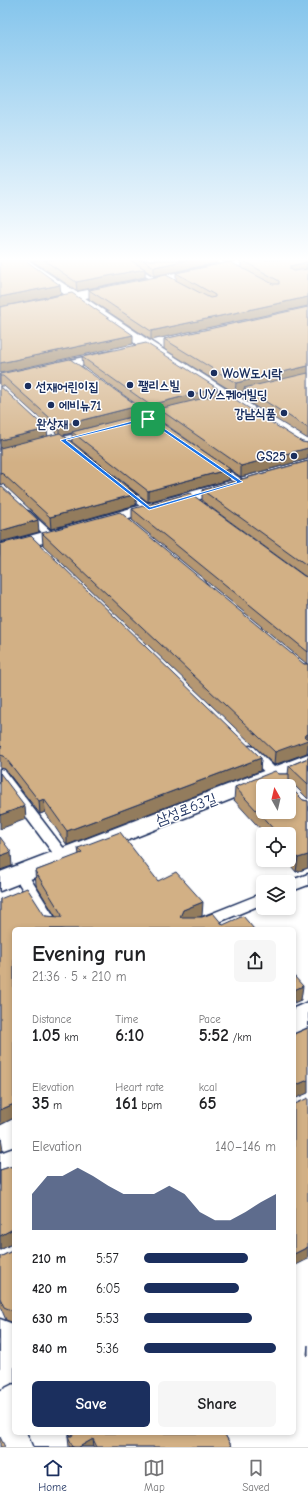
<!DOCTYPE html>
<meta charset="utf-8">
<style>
:root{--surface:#fff;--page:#f6f6f6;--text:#202124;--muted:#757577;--line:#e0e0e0;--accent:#1b2f5e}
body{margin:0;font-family:"Comic Neue","Poor Story",sans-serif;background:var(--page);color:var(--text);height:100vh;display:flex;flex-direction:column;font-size:15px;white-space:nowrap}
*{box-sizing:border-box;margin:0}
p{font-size:13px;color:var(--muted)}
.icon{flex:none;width:22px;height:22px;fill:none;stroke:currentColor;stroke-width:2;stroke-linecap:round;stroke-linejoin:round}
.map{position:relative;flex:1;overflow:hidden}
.sheet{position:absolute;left:12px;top:927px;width:284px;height:508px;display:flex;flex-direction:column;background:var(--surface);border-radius:6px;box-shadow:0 2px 6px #0003}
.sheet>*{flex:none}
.needle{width:26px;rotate:352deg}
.tools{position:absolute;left:256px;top:779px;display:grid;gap:8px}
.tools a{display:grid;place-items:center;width:40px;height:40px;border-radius:6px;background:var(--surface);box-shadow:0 2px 6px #0003;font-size:20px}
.pin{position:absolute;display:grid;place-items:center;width:34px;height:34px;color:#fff;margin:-17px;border-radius:8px;box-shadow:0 2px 6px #0006}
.round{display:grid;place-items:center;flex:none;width:42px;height:42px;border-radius:6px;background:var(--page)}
.head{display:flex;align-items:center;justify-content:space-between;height:68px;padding:0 20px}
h1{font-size:22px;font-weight:700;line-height:30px}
.metrics{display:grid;grid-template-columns:repeat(3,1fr);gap:6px;height:68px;padding:4px 20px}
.metrics div{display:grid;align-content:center}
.metrics b{font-size:17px;font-weight:700}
.metrics small{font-size:11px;font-weight:400}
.metrics p{font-size:11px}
.chart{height:112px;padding:8px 20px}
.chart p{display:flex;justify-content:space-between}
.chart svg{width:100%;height:72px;margin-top:4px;fill:var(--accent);opacity:.7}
.cta{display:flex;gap:8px;margin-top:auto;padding:8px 20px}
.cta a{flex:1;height:46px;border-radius:6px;background:var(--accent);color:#fff;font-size:16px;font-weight:700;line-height:46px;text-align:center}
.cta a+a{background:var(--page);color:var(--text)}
ul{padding:0 20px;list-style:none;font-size:13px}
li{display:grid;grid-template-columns:64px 48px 1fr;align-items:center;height:30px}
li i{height:10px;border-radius:5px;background:var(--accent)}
.tab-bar{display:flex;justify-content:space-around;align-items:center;height:56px;border-top:1px solid var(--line);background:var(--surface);font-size:11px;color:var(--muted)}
.tab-bar a{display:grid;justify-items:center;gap:2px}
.tab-bar .active{color:var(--accent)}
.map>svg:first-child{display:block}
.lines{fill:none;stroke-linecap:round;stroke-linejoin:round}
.service-casing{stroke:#1b2f5e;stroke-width:3}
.minor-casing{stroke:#1b2f5e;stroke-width:3}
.secondary-casing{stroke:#1b2f5e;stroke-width:3}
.service{fill:#fff;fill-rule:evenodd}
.minor{fill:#fff;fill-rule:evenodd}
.secondary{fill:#fff;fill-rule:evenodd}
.wall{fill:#b59772;stroke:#1b2f5e;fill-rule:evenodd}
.shaded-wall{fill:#937b5d;stroke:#1b2f5e}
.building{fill:#d2b085;stroke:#1b2f5e;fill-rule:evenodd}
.route{fill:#1a73e8;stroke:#fff;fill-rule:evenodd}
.poi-dot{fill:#1b2f5e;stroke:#fff;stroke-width:1.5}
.labels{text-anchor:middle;stroke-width:3;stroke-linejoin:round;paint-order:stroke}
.far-poi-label{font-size:13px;font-weight:bold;fill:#1b2f5e;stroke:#fff;text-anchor:start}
.street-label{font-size:15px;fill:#1b2f5e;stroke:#fff}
</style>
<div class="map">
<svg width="308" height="1447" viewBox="0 0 308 1447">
<rect width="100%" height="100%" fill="#fff"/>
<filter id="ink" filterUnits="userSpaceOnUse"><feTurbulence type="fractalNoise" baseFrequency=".025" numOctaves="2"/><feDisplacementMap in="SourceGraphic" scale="8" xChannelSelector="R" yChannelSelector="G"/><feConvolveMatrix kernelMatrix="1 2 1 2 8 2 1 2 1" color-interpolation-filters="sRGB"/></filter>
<g filter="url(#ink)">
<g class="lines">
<defs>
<g id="service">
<path d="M 117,260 L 125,260 L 159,280 L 154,281 Z"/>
<path d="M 213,260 L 221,260 L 239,271 L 234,272 Z"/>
<path d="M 291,260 L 299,260 L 308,265 L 308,270 Z"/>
<path d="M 259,389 L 262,389 L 262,393 L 222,402 L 218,400 L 219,398 Z"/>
<path d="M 88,431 L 91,431 L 92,433 L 91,435 L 52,445 L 48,442 L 49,440 Z"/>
<path d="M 217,463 L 244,481 L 245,483 L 244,485 L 238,485 L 214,468 L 213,466 Z"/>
<path d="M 124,486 L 127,487 L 152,507 L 154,509 L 152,511 L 146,511 L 121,491 L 119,489 Z"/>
<path d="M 27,511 L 30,512 L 54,534 L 56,536 L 54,538 L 48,538 L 24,516 L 22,514 Z"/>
<path d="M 250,746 L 254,747 L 290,783 L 291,786 L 290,789 L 289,786 L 278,786 L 246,753 L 244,750 L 246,747 Z"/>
<path d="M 0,769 L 4,770 L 68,854 L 70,857 L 68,860 L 63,862 L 58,860 L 0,782 Z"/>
<path d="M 20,869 L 25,870 L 62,929 L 47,929 L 13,874 L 15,870 Z"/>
<path d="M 308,874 L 308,885 L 289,892 L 289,882 L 287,882 Z"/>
<path d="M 263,893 L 263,904 L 202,929 L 181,929 L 183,925 Z"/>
<path d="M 14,1361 L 14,1382 L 0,1389 L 0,1368 Z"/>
</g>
<g id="minor">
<path d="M 15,260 L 28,260 L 153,343 L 253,406 L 255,409 L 253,412 L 248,413 L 243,412 L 143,349 Z"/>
<path d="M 112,351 L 117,352 L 119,355 L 117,358 L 0,383 L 0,375 Z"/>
<path d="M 230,481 L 236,483 L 238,486 L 236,489 L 0,555 L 0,544 Z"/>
<path d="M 308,754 L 308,769 L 0,891 L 0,872 Z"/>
<path d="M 308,1002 L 308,1027 L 294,1033 L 294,1008 Z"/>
<path d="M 14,1148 L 14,1178 L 0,1184 L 0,1153 Z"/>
<path d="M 0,1319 L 13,1324 L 14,1327 L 14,1383 L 1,1378 L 0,1376 Z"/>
<path d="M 28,1433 L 68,1433 L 73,1447 L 34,1447 Z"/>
</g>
<path id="secondary" d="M 242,260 L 267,260 L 262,263 L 0,315 L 0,307 Z"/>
</defs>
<!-- service casing -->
<use href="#service" class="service-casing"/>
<!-- minor casing -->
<use href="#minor" class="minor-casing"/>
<!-- secondary casing -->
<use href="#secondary" class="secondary-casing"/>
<!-- service -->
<use href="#service" class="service"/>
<!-- minor -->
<use href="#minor" class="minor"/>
<!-- secondary -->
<use href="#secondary" class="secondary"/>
</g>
<!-- wall -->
<g class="wall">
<path d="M 31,260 L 216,260 L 216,263 L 154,276 L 145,270 L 145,277 L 77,291 Z"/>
<path d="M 241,260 L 308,260 L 308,263 L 307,263 L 307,269 L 308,269 L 308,306 L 151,340 L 89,299 L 89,290 L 176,280 L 176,273 L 241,268 Z"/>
<path d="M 308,307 L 308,439 L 243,399 L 244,391 L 235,393 L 164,349 L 164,339 Z"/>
<path d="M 82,357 L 217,388 L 217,395 L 302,442 L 308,443 L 308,459 L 241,477 L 159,420 L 159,412 L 150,414 L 83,366 Z"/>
<path d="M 0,374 L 138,406 L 138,415 L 230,469 L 229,480 L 148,502 L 72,442 L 72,433 L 63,435 L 136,494 L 136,505 L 51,529 L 4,485 L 0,484 ZM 0,386 L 4,386 L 57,434 L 48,436 Z"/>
<path d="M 308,461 L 308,747 L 307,753 L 274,765 L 43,545 L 42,533 L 304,664 L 307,664 L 132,520 L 132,509 L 306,577 L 202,501 L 202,490 Z"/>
<path d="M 0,544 L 261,758 L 260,771 L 67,845 L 45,812 L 40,814 L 5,769 L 0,768 Z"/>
<path d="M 308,758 L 308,799 L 289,780 L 289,786 L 303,800 L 308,801 L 308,868 L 296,872 L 286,860 L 289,860 L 289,834 L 265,834 L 234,800 L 235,787 L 279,774 L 288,774 L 289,766 Z"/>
<path d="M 78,848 L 158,881 L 202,916 L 199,917 L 223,925 L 14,929 L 14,1118 L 0,1125 L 0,899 L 45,916 L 56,917 L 36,885 L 35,871 L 79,855 Z"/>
<path d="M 14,1163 L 14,1323 L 6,1320 L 0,1306 L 0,1257 L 14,1250 L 13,1243 L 0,1250 L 0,1170 L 13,1166 Z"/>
<path d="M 308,1345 L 308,1356 L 307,1354 Z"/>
<path d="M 69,1433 L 224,1433 L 232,1447 L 69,1447 L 68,1436 L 71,1436 Z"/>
</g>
<!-- shaded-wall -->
<g class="shaded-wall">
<path d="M 188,260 L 216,260 L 216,263 L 154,276 L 154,267 Z"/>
<path d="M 307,262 L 306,271 L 290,275 L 290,266 Z"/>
<path d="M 145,269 L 145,277 L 77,291 L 76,282 Z"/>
<path d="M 60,285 L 61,294 L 0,307 L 0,297 Z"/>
<path d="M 308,297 L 308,306 L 151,340 L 151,331 Z"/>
<path d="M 133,335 L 133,344 L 0,373 L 0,363 Z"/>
<path d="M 308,366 L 308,376 L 244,388 L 244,391 L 235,393 L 236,383 Z"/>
<path d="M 217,388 L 217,398 L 159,409 L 159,412 L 150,414 L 150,405 Z"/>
<path d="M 138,406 L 138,416 L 72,432 L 72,433 L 59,436 L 59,426 Z"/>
<path d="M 47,429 L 48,439 L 0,450 L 0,440 Z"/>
<path d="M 308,448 L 308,459 L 241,477 L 241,466 Z"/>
<path d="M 230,469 L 229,480 L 148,502 L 148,491 Z"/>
<path d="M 136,494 L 136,505 L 51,529 L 50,517 Z"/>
<path d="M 38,520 L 39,532 L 0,542 L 0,531 Z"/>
<path d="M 308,734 L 308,746 L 307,753 L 274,765 L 275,752 L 304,736 Z"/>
<path d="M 261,758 L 260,771 L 67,845 L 67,831 Z"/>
<path d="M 44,799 L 45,812 L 40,814 L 39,801 Z"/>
<path d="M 25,806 L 26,819 L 0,829 L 0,815 Z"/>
<path d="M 11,852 L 12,866 L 0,870 L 0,856 Z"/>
<path d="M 308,855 L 308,868 L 296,872 L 298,858 Z"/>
<path d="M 203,902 L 202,916 L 182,924 L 180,917 L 183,910 Z"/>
<path d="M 303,986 L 301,1000 L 294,1003 L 294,990 Z"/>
<path d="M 308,1080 L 308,1093 L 294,1099 L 294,1086 Z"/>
<path d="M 14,1104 L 14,1118 L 0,1125 L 0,1110 Z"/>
<path d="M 1,1137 L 3,1150 L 0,1152 L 0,1138 Z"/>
<path d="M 13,1229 L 14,1243 L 0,1250 L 0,1236 Z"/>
<path d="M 308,1247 L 308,1259 L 294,1266 L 294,1254 Z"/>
<path d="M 93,1439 L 94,1447 L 79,1447 Z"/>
</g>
<!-- building -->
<g class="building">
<path d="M 0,260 L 25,260 L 60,285 L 0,297 Z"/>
<path d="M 44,260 L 130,260 L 145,269 L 76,282 Z"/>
<path d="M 143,260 L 188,260 L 154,267 Z"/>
<path d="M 242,260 L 304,260 L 307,262 L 290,266 L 290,269 L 294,271 L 308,269 L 308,297 L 151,331 L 89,290 L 166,275 L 210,298 L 215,297 L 215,295 L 176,273 L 230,262 L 273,284 L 279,284 L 279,281 Z"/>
<path d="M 72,293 L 133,335 L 0,363 L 0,307 Z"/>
<path d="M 308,307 L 308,366 L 236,383 L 164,339 Z"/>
<path d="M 146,343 L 217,388 L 150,405 L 82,357 Z"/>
<path d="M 70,359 L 138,406 L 59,426 L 3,376 L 0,376 L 0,374 Z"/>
<path d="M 308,373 L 308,428 L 244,388 Z"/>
<path d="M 0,386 L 47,429 L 0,440 Z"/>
<path d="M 225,393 L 302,442 L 308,443 L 308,448 L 241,466 L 159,409 Z"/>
<path d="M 147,413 L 230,469 L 148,491 L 72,432 Z"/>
<path d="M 60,433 L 136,494 L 50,517 L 3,474 L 0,473 L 0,448 Z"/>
<path d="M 308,461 L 308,566 L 202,490 Z"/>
<path d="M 0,485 L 38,520 L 0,531 Z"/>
<path d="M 190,493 L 304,576 L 308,577 L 308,652 L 132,509 Z"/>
<path d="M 120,512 L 304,664 L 308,664 L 308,734 L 304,736 L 308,740 L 275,752 L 42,533 Z"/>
<path d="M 31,536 L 261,758 L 67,831 L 44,799 L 39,801 L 4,756 L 0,755 L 0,747 L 2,747 L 0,745 L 0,544 Z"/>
<path d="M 308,758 L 308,784 L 289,766 Z"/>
<path d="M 275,771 L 279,774 L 289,774 L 289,786 L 303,800 L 308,801 L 308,855 L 298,858 L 289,848 L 289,834 L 278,834 L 235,787 ZM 263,786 L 289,786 L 289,812 L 263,812 Z"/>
<path d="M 0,773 L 25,806 L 0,815 Z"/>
<path d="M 120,832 L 158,881 L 176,872 L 203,902 L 183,910 L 180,917 L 202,917 L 213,913 L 223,925 L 243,916 L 254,929 L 14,929 L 14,1104 L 0,1110 L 0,899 L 27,888 L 45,916 L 61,917 L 62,915 L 35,871 L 82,853 L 78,848 Z"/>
<path d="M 0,837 L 11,852 L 0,856 Z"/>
<path d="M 294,976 L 303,986 L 294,990 Z"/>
<path d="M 308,1028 L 308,1080 L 294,1086 L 295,1104 L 308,1098 L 308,1247 L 294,1254 L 294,1034 Z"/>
<path d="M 14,1163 L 14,1322 L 13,1311 L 4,1307 L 0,1298 L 0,1257 L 14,1250 L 13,1229 L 0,1236 L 0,1170 L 13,1166 Z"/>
<path d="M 73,1433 L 224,1433 L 232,1447 L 97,1447 L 93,1439 L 79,1447 L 73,1447 L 68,1436 L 72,1436 L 73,1434 Z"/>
<path d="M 0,1437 L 5,1447 L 0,1447 Z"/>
</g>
</g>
<!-- sky -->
<linearGradient id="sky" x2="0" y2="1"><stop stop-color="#85c5ec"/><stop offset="0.56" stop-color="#fff"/><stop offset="1" stop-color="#fff" stop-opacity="0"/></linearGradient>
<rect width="308" height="463" fill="url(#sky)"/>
<!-- route -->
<path class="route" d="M 148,417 L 149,418 L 243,482 L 149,510 L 60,440 ZM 147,420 L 237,482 L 150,507 L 66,440 Z"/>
<!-- markers -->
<g class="poi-dot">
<circle cx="214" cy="373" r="4"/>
<circle cx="130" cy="385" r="4"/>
<circle cx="28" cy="386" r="4"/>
<circle cx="191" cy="394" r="4"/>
<circle cx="51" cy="405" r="4"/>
<circle cx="284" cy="413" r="4"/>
<circle cx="76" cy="423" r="4"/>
<circle cx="294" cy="456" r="4"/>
</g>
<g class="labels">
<!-- far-poi labels -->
<g class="far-poi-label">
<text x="222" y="378">WoW도시락</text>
<text x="138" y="390">팰리스빌</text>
<text x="36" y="391">선재어린이집</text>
<text x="199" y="399">UY스퀘어빌딩</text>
<text x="59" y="410">에비뉴71</text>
<text x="276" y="418" text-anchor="end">강남식품</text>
<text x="68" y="428" text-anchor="end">완상재</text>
<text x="286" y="461" text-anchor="end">GS25</text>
</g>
<!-- street labels -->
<g class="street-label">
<text transform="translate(186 809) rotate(-21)" y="5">삼성로63길</text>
</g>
</g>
</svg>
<div class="tools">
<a><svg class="needle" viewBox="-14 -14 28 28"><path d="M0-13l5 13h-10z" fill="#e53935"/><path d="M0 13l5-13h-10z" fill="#757577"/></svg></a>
<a><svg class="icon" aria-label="locate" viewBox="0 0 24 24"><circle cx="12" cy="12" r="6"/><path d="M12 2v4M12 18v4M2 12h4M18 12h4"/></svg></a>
<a><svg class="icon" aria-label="layers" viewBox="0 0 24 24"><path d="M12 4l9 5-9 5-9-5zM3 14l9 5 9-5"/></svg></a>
</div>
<div class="pin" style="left:148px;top:419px;background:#1e9e55"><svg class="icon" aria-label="arrive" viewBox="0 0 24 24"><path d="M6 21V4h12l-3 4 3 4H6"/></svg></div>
<section class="sheet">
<div class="head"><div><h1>Evening run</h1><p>21:36 · 5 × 210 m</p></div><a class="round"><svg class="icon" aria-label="share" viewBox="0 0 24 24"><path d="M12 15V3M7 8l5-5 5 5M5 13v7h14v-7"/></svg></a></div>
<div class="metrics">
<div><p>Distance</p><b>1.05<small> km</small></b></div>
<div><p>Time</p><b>6:10</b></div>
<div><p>Pace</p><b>5:52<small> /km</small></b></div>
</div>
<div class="metrics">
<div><p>Elevation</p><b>35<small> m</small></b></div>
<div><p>Heart rate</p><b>161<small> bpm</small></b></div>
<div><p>kcal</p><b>65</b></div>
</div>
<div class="chart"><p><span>Elevation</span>140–146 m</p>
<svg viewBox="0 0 160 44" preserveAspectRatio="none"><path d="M0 44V22L10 11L20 11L30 6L40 11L50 17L60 22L70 22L80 22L90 17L100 22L110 33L120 38L130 38L140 33L150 27L160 22V44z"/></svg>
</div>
<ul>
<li><b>210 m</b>5:57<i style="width:79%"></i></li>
<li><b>420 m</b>6:05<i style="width:72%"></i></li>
<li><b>630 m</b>5:53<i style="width:82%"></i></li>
<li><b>840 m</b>5:36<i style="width:100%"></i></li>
</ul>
<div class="cta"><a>Save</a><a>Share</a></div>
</section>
</div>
<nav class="tab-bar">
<a class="active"><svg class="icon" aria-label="home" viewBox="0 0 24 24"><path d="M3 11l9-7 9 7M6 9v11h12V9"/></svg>Home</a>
<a><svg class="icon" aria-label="map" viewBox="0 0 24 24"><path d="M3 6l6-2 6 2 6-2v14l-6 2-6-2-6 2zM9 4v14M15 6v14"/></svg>Map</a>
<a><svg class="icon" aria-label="saved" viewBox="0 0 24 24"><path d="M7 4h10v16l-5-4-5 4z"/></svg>Saved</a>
</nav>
